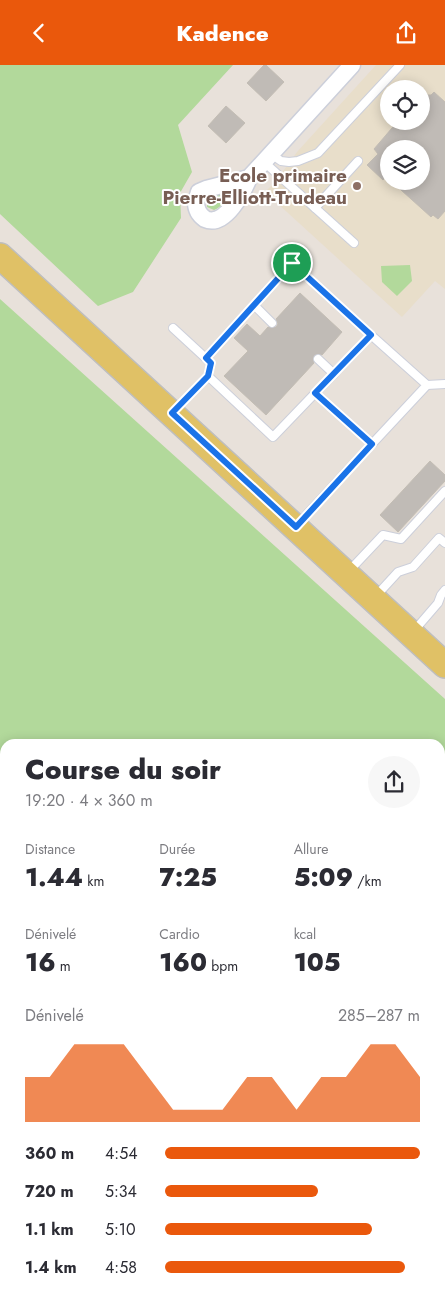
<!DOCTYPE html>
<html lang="fr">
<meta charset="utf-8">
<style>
:root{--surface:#fff;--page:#f7f7f7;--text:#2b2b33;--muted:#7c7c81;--accent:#ea580c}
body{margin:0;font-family:Jost,sans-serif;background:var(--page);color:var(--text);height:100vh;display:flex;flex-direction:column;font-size:19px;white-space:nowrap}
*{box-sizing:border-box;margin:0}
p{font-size:16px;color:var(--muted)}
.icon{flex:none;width:28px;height:28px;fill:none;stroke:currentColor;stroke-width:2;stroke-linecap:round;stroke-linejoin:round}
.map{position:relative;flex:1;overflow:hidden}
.drawer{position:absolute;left:0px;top:674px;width:445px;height:556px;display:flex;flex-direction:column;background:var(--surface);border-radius:15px 15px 0 0;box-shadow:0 2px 12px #0003}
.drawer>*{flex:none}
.controls{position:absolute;left:380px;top:15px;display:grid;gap:10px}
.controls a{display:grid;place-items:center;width:50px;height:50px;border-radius:50%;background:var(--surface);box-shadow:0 2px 12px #0003;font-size:25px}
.pin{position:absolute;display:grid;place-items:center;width:42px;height:42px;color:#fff;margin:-21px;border:2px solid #fff;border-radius:50%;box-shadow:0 1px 5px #0007}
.round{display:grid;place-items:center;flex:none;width:52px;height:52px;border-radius:26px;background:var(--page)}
.overview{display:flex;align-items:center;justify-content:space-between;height:85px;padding:0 25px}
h1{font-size:28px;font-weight:800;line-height:38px}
.metrics{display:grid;grid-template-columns:repeat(3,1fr);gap:8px;height:85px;padding:5px 25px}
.metrics div{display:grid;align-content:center}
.metrics b{font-size:25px;font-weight:800}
.metrics small{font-size:14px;font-weight:400}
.metrics p{font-size:14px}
.chart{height:140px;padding:10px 25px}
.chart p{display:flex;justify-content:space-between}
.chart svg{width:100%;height:90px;margin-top:5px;fill:var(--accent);opacity:.7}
ul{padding:0 25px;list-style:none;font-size:16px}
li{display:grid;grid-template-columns:80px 60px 1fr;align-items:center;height:38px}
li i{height:12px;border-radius:6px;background:var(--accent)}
header{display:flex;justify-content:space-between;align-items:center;height:65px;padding:0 25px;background:var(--accent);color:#fff;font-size:22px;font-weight:800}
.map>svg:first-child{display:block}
.education{fill:#e8deca;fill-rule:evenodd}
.green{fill:#b2d99b;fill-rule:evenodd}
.building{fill:#c0bbb6;stroke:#c3bdb4}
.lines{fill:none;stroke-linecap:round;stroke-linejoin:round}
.service-casing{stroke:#cccfda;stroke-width:10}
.minor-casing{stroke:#cccfda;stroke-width:19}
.primary-casing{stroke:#bebebe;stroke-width:28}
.service{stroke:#fff;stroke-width:8}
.minor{stroke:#fff;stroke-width:16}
.primary{stroke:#e0c166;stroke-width:25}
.route-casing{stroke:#fff;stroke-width:10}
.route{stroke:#1a73e8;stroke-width:6}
.education-dot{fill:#8d6e63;stroke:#fff;stroke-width:2}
.labels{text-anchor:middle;stroke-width:4;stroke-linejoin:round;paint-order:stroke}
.education-label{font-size:19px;font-weight:bold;fill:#785e54;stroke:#fff;text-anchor:end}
</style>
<header><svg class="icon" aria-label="back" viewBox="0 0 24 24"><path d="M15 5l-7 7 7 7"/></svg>Kadence<svg class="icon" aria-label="share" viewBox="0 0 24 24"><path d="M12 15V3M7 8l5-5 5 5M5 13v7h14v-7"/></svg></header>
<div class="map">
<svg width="445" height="1229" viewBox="0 0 445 1229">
<rect width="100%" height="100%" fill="#e8e1da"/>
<!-- education -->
<path class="education" d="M 376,0 L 445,0 L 445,224 L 435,216 L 402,252 L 265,127 L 276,116 L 297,87 ZM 389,24 L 421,24 L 421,56 L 389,56 ZM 389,84 L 421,84 L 421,116 L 389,116 Z"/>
<!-- green -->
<g class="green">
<path d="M 0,0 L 233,0 L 178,60 L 192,107 L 180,128 L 181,153 L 133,227 L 98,241 L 0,149 Z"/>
<path d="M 230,126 L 233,127 C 229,134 221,142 214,145 L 207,142 L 207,138 L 209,132 Z"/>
<path d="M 410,200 L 412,216 L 397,231 L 382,217 L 381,201 Z"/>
<path d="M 0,234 L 445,634 L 445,1229 L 0,1229 ZM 5,679 L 440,679 L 440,1225 L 5,1225 Z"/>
</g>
<!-- building -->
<g class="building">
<path d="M 264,0 L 266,0 L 284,17 L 266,36 L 247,18 Z"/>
<path d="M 434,27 L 445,37 L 445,146 L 438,154 L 433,150 L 431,152 L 391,116 L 421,116 L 421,84 L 389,84 L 389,109 L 383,115 L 367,100 L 378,89 L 374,84 L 398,56 L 421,56 L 421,30 L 431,30 Z"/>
<path d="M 226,41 L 245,58 L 226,78 L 208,61 Z"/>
<path d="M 300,228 L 342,267 L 322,290 L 317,289 L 314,291 L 313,295 L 314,298 L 266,350 L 224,311 L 248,286 L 234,273 L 247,259 L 260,271 L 268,262 L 276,262 L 278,259 L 276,254 Z"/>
<path d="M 430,396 L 445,410 L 445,416 L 398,467 L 380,450 Z"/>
</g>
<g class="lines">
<defs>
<g id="service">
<path d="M 271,89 L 281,96 L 289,97 L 298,96 L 318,88 L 400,0"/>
<path d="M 264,97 L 354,178"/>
<path d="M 315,143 L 358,96"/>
<path d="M 254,240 L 272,258"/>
<path d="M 173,263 L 211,298 L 208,311"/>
<path d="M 318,294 L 334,309"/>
<path d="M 427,320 L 445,319"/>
<path d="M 315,328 L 372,379 L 427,320 L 371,270"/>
<path d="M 173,347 L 208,311 L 273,372 L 371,270 L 292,198 L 206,293"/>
<path d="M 297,460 L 372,379"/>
<path d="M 349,506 L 383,470 L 401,474 L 445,426"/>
<path d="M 376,531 L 398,507 L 413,502 L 439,473 L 445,478"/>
<path d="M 413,567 L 438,538 L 441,530 L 445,525"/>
</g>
<path id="minor" d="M 249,113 L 206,124 L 199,127 L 196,137 C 196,144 199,150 205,154 C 225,163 243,127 249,113 L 352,0"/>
<path id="primary" d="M 0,191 L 445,600"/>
</defs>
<!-- service casing -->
<use href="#service" class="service-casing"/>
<!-- minor casing -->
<use href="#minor" class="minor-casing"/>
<!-- primary casing -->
<use href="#primary" class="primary-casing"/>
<!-- service -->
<use href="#service" class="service"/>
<!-- minor -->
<use href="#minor" class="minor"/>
<!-- primary -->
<use href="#primary" class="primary"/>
</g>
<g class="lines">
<defs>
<path id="route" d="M 292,198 L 371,270 L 315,328 L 372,379 L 296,462 L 172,348 L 208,311 L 211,298 L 206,293 Z"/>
</defs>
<!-- route casing -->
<use href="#route" class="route-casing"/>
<!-- route -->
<use href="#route" class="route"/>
</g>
<!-- markers -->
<circle class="education-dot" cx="357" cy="121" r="5"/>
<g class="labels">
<!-- education labels -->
<g class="education-label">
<text x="347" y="117">Ecole primaire<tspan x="347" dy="22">Pierre-Elliott-Trudeau</tspan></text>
</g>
</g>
</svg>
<div class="controls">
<a><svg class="icon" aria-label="locate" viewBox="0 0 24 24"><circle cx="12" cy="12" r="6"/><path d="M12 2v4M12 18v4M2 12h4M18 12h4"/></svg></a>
<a><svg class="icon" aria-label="layers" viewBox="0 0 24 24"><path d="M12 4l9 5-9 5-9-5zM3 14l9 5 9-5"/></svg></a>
</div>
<div class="pin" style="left:292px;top:198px;background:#1e9e55"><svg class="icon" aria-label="arrive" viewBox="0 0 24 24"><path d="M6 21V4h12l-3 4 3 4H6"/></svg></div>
<section class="drawer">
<div class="overview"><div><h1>Course du soir</h1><p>19:20 · 4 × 360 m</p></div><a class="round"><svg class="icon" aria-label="share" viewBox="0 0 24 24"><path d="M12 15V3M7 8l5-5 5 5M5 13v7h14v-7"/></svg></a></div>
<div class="metrics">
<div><p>Distance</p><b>1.44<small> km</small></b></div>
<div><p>Durée</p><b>7:25</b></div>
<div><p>Allure</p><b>5:09<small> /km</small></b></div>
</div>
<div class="metrics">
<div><p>Dénivelé</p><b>16<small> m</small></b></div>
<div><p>Cardio</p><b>160<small> bpm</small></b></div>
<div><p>kcal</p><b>105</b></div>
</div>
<div class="chart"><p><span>Dénivelé</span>285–287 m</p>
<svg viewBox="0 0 160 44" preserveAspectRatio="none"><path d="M0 44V22L10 22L20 6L30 6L40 6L50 22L60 38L70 38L80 38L90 22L100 22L110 38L120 22L130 22L140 6L150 6L160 22V44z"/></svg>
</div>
<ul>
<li><b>360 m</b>4:54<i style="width:100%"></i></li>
<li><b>720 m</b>5:34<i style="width:60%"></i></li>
<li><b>1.1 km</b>5:10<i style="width:81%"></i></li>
<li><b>1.4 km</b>4:58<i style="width:94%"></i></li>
</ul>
</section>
</div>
